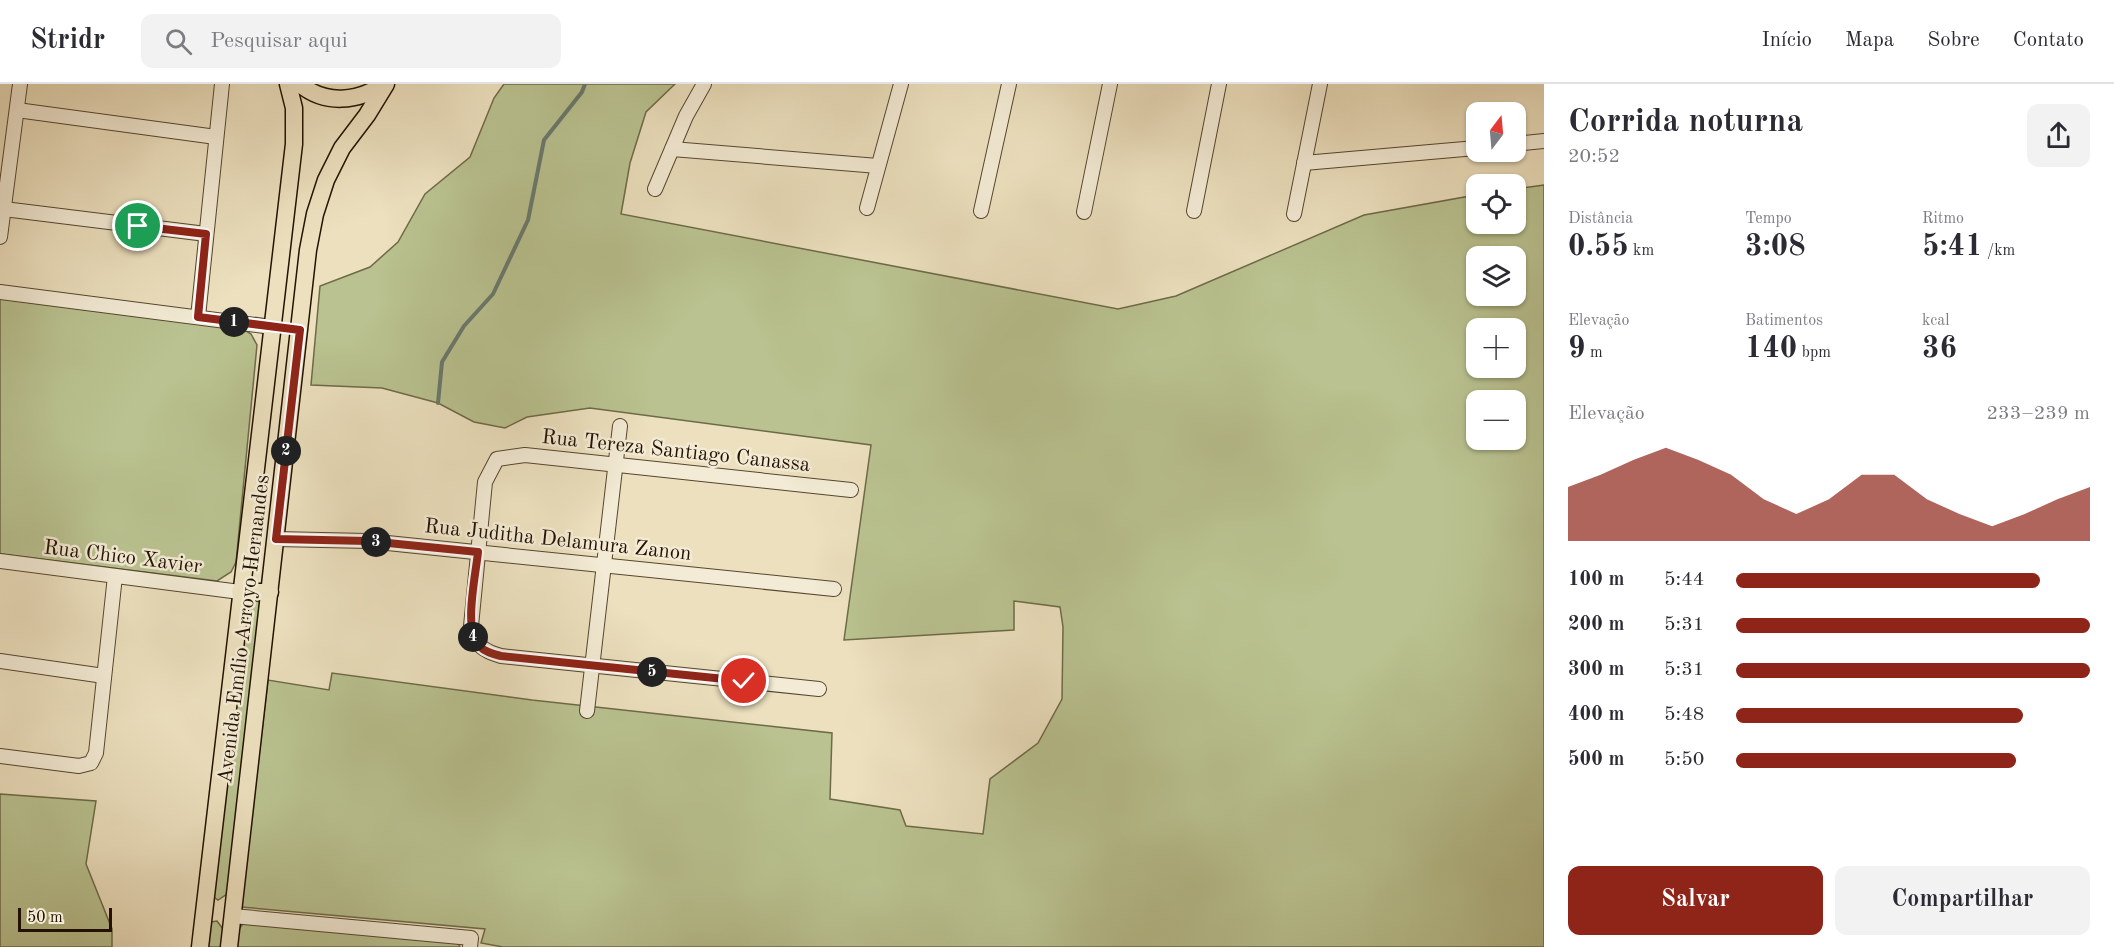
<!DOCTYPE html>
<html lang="pt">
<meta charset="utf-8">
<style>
:root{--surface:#fff;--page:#f2f2f3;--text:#2b2b33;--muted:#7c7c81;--line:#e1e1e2;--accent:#8f2418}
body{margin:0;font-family:"Old Standard TT",serif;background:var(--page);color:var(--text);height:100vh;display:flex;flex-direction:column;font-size:22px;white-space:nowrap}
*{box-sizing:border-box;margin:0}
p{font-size:20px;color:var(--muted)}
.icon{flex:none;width:33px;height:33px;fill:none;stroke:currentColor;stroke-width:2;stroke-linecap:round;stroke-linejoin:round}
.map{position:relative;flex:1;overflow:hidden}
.panel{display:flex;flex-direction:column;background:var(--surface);width:570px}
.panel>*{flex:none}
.needle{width:39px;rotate:16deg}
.fabs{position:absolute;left:1466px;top:18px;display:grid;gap:12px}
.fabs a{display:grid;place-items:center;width:60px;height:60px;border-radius:12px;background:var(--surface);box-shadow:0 2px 4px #0004;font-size:30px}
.scale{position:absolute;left:18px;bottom:15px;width:94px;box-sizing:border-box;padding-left:6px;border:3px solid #231200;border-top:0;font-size:16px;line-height:21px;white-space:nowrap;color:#231200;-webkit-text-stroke:4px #f3ebd5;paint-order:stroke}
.pin{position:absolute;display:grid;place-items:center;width:51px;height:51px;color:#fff;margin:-26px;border:3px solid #fff;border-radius:50%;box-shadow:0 2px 6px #0007}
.km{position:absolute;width:30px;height:30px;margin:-15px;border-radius:50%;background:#222;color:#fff;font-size:16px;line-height:30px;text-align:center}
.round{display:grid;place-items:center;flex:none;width:63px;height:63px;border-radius:12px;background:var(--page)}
.overview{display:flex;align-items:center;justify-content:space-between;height:102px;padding:0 24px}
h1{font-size:33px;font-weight:600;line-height:45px}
.stats{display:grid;grid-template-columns:repeat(3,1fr);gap:9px;height:102px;padding:6px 24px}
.stats div{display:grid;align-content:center}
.stats b{font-size:30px;font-weight:600}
.stats small{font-size:16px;font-weight:400}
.stats p{font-size:16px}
.chart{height:168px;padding:12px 24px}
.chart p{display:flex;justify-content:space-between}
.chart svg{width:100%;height:108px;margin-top:6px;fill:var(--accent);opacity:.7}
.action{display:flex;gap:12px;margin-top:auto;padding:12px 24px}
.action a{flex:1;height:69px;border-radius:12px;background:var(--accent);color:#fff;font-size:24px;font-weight:600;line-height:69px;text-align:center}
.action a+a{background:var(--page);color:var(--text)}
ul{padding:0 24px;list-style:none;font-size:20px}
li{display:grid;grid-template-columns:96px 72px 1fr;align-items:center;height:45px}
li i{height:15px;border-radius:8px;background:var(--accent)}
header{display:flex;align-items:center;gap:36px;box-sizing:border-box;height:84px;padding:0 30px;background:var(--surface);border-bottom:2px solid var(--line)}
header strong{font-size:28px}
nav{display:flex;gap:33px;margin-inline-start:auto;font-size:21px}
.search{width:420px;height:54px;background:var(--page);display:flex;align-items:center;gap:15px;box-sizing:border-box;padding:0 21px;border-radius:12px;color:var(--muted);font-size:22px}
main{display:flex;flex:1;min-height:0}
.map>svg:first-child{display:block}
.green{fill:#b9c290;stroke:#6e6a48;stroke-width:1.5;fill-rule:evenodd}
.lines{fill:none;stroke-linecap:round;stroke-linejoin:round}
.stream{stroke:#6a796d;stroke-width:4}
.minor-casing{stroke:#554630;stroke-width:16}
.major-casing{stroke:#231200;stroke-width:19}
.minor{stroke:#f3ebd5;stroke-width:14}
.major{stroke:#ece0be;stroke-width:16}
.route-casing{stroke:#fff;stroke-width:12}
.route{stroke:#8f2418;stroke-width:8}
.labels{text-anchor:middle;stroke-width:5;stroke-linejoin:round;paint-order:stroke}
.street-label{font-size:21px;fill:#231200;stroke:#f3ebd5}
</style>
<header>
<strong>Stridr</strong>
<div class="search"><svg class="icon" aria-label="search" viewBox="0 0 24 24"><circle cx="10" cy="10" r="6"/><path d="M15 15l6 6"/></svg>Pesquisar aqui</div>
<nav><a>Início</a><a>Mapa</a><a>Sobre</a><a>Contato</a></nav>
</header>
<main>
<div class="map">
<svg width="1544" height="863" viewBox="0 0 1544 863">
<rect width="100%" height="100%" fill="#ece0be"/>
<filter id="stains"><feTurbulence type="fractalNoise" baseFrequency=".00333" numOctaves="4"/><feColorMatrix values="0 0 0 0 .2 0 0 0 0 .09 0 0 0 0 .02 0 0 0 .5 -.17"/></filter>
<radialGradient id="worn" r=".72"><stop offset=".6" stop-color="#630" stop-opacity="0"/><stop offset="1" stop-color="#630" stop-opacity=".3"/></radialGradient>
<!-- green -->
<g class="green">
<path d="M 504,0 L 675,0 L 646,28 L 630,79 L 621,130 L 1118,225 L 1176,212 L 1364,131 L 1476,111 L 1476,140 L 1515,140 L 1515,105 L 1544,101 L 1544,863 L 503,863 L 481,859 L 485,845 L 241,823 L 268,596 L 329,606 L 332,589 L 532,616 L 832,649 L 830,715 L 900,726 L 906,742 L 983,750 L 990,695 L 1038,659 L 1062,615 L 1063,543 L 1060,523 L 1014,517 L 1014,546 L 844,556 L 871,361 L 590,324 L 527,333 L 505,344 L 474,338 L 438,319 L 382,304 L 311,301 L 320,202 L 370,183 L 398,158 L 425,110 L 470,73 L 494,14 ZM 1476,172 L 1515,172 L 1515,212 L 1476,212 ZM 1476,244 L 1515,244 L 1515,284 L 1476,284 ZM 1476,316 L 1515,316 L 1515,356 L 1476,356 Z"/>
<path d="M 0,214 L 240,243 L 251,250 L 257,261 L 236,478 L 231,488 L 217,497 L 0,470 Z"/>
<path d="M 251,515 L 260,518 L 227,810 L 218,816 L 212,812 L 247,517 Z"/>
<path d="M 0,710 L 96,717 L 86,780 L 112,845 L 112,863 L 0,863 Z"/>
<path d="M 246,836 L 458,859 L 460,863 L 236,863 L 239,845 Z"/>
<path d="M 217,837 L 223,845 L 221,863 L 205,863 L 211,838 Z"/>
</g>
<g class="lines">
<!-- stream -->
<path class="stream" d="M 438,319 L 442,278 L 464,242 L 493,210 L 528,136 L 544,56 L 582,8 L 585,0"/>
<defs>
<g id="minor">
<path d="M 17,26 L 216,53"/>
<path d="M 1515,60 L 1544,57"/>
<path d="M 672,65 L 878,82"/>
<path d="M 1304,79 L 1476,64"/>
<path d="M 655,105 L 686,32 L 704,0"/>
<path d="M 867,124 L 901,0"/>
<path d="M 4,125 L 206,150"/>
<path d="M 981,127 L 1009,0"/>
<path d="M 1194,127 L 1219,0"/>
<path d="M 1084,128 L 1110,0"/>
<path d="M 1294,130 L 1320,0"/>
<path d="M 0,153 L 20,0"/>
<path d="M 0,208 L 272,243"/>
<path d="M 198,233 L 222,0"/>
<path d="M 276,455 L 368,457 L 834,505"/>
<path d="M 0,477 L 240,508"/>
<path d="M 0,577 L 104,592"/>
<path d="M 819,605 L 501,572 C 483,567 475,561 471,542 L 485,398 L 497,375 L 525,371 L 851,406"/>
<path d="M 587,627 L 620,342"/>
<path d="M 0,672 L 79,682 L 91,679 L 96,669 L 115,492"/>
<path d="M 233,832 L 471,854 L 470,863"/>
</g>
<g id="major">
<path d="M 300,0 C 325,21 358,18 384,0"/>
<path d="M 240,508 L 270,508"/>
<path d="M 200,863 L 294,60 L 294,24 L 288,0"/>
<path d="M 229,863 L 308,166 L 315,130 L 326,96 L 342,64 L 367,31 L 386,0"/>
</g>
</defs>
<!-- minor casing -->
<use href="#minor" class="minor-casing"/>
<!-- major casing -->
<use href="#major" class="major-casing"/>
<!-- minor -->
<use href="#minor" class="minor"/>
<!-- major -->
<use href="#major" class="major"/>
</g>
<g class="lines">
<defs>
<path id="route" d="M 138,142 L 206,150 L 198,233 L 300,246 L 276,455 L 368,457 L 478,468 C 476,490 463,546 479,562 C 485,568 493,570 501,572 L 744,597"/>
</defs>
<!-- route casing -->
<use href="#route" class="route-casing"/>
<!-- route -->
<use href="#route" class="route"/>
</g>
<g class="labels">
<!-- street labels -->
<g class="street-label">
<text transform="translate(676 366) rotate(6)" y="7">Rua Tereza Santiago Canassa</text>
<text transform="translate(558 455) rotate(6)" y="7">Rua Juditha Delamura Zanon</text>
<text transform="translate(123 472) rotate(7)" y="7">Rua Chico Xavier</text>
<text transform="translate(243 545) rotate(-83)" y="7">Avenida Emílio Arroyo Hernandes</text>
</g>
</g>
<rect width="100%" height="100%" filter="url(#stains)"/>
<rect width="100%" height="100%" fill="url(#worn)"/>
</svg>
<div class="fabs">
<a><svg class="needle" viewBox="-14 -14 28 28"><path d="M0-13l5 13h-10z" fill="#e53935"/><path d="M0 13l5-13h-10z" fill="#7c7c81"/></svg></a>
<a><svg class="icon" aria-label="locate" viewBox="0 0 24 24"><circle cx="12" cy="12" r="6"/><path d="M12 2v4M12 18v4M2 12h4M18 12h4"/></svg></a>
<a><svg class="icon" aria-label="layers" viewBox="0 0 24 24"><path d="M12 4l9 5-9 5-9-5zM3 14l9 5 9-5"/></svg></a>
<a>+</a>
<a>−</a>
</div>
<div class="scale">50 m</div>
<div class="pin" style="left:138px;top:142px;background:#1e9e55"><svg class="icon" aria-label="arrive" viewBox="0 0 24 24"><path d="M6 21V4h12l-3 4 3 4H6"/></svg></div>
<div class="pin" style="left:744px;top:597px;background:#d93025"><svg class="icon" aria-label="check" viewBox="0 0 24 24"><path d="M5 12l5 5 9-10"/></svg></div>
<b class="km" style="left:234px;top:238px">1</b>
<b class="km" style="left:286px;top:367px">2</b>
<b class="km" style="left:376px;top:458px">3</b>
<b class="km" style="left:473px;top:553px">4</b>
<b class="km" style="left:652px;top:588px">5</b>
</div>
<section class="panel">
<div class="overview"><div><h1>Corrida noturna</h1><p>20:52</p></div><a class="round"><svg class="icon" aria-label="share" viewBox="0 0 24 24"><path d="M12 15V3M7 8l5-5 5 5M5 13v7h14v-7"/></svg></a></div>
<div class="stats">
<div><p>Distância</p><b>0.55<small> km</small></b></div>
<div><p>Tempo</p><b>3:08</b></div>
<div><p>Ritmo</p><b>5:41<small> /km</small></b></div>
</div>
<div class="stats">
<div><p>Elevação</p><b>9<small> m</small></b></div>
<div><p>Batimentos</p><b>140<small> bpm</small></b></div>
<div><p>kcal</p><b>36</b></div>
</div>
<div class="chart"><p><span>Elevação</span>233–239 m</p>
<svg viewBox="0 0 160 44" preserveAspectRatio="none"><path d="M0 44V22L10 17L20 11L30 6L40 11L50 17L60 27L70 33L80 27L90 17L100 17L110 27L120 33L130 38L140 33L150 27L160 22V44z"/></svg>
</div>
<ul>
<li><b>100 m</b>5:44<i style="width:86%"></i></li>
<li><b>200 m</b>5:31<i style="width:100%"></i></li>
<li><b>300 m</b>5:31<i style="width:100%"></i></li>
<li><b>400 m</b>5:48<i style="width:81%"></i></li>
<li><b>500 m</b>5:50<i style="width:79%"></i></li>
</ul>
<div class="action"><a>Salvar</a><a>Compartilhar</a></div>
</section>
</main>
